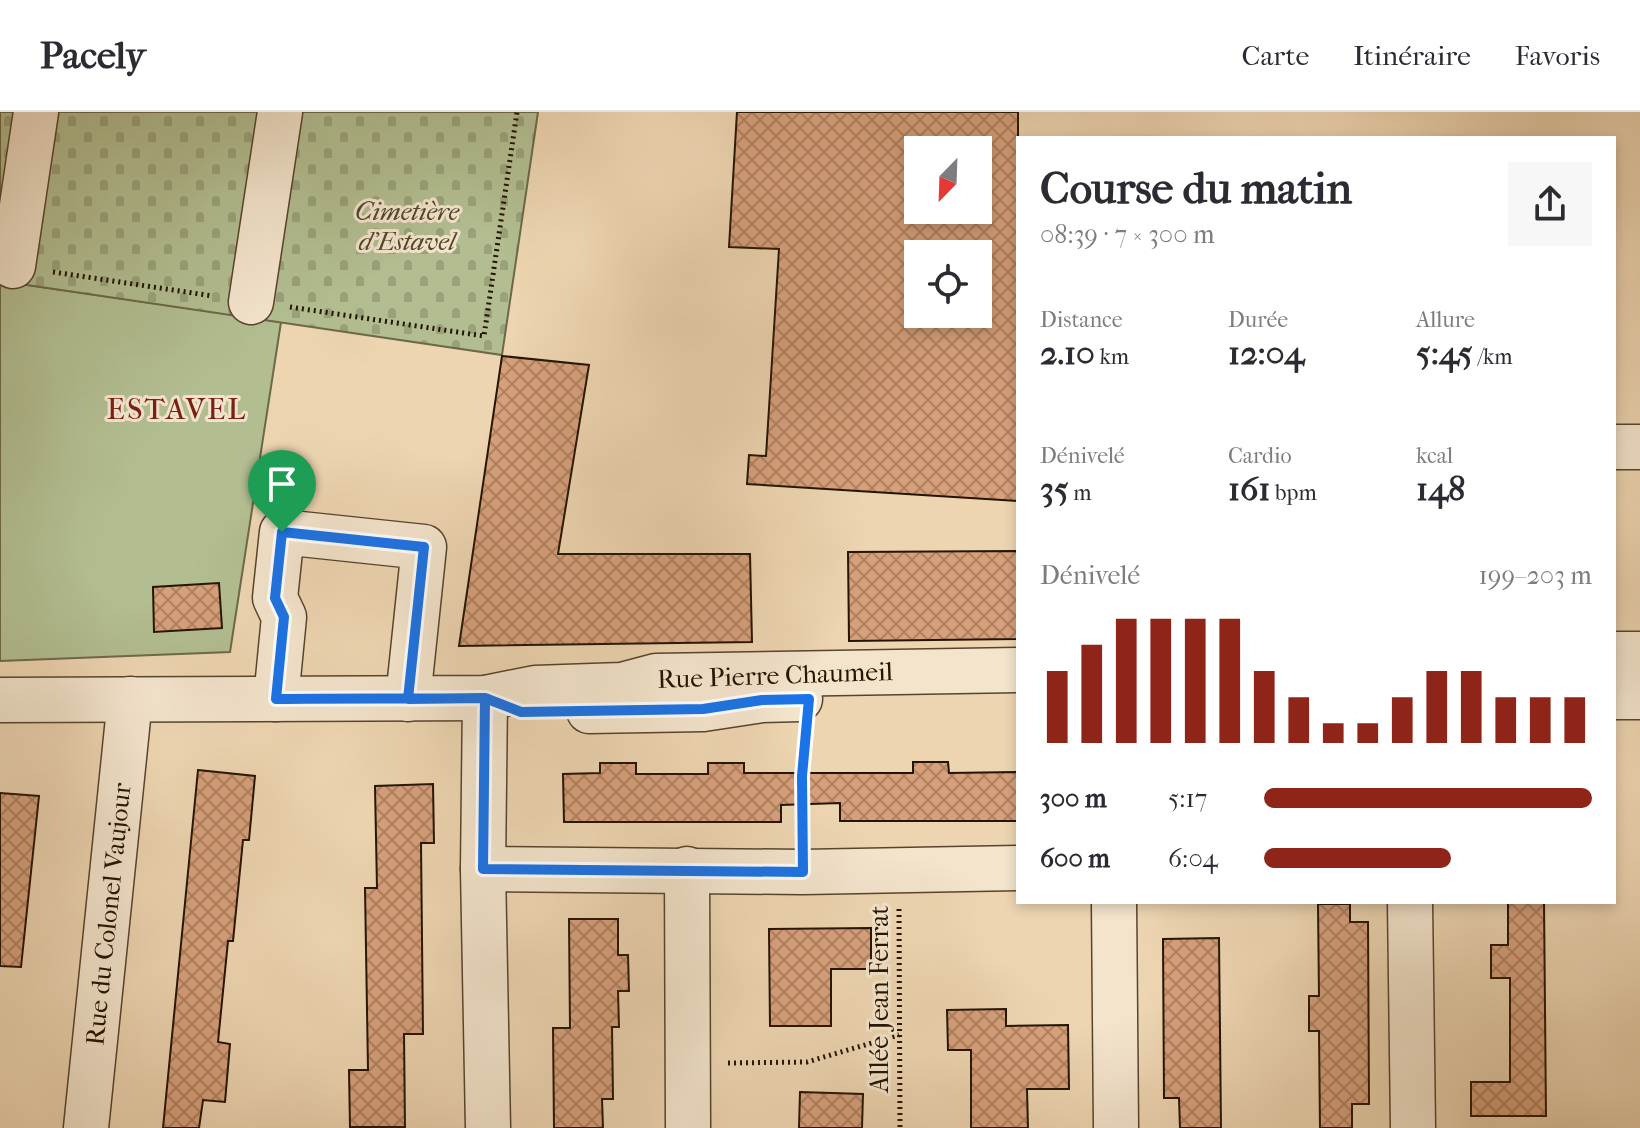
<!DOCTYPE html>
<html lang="fr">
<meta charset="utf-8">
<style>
:root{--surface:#fff;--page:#f7f7f7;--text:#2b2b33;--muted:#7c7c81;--line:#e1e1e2;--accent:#8f2418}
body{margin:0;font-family:"IM FELL French Canon",serif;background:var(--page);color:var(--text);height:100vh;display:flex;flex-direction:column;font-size:30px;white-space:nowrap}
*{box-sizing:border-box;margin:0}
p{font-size:26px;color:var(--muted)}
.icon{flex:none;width:44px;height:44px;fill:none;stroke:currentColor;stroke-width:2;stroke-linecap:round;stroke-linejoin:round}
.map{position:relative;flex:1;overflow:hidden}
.details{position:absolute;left:1016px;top:24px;width:600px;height:768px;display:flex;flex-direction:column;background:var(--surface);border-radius:0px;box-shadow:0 4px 12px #0003}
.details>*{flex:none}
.needle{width:52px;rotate:203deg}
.controls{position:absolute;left:904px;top:24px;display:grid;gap:16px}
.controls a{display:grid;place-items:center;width:88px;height:88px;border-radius:0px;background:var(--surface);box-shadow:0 4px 12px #0003;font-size:40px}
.pin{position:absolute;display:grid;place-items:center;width:68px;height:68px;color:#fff;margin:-82px -34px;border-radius:50% 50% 50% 0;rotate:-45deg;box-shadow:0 0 8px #0007}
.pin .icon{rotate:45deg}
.round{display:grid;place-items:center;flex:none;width:84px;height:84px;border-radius:0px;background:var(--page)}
.headline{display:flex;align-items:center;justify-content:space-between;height:136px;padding:0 24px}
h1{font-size:44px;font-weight:700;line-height:60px}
.stats{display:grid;grid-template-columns:repeat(3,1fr);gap:12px;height:136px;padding:8px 24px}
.stats div{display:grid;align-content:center}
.stats b{font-size:34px;font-weight:700}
.stats small{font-size:22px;font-weight:400}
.stats p{font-size:22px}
.chart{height:224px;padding:16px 24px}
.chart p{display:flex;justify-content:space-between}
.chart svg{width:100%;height:144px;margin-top:8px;stroke:var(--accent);stroke-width:6}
ul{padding:0 24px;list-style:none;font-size:26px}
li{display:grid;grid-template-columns:128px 96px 1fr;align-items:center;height:60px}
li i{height:20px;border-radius:10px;background:var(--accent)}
header{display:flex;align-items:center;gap:48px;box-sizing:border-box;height:112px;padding:0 40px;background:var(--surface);border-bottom:2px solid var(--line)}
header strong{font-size:38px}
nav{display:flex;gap:44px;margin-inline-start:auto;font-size:28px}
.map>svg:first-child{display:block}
.grass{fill:#b2be91;stroke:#6c6948;stroke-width:2}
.cemetery{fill:url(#cemetery-stones);stroke:#6c6948;stroke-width:2}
.building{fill:url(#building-cross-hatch);stroke:#251400;stroke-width:2;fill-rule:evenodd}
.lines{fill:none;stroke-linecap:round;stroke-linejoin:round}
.minor-casing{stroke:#57442c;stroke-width:47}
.path{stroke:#251400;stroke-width:5;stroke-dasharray:2 4;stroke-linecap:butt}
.minor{stroke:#f3e4cc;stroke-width:44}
.route-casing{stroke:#fff;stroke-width:16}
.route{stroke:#1a73e8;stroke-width:10}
.labels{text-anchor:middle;stroke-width:6;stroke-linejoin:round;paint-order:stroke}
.park-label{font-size:26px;font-style:italic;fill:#4f472c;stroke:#f3e4cc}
.street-label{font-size:26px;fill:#251400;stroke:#f3e4cc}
.quarter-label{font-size:30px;letter-spacing:2px;fill:#7a1f14;stroke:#f3e4cc}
</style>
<header>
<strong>Pacely</strong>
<nav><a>Carte</a><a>Itinéraire</a><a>Favoris</a></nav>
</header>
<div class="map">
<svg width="1640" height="1016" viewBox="0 0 1640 1016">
<defs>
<pattern id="cemetery-stones" width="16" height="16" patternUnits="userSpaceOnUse" patternTransform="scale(2)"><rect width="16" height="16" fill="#b2be91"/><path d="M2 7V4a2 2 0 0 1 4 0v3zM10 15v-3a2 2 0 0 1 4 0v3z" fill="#99a27b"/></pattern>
<pattern id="building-cross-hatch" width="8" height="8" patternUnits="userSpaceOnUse" patternTransform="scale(2)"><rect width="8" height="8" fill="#d7a07a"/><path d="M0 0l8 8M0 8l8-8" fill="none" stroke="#ae8162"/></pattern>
</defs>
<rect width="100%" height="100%" fill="#edd5b1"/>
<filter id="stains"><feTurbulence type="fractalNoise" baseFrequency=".0025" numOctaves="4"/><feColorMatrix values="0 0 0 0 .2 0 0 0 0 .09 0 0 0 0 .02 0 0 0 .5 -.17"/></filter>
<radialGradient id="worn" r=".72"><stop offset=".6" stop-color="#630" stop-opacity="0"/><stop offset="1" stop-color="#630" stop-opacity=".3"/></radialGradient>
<!-- grass -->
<path class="grass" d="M 0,169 L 281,210 L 230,540 L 0,549 Z"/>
<!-- cemetery -->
<path class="cemetery" d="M 0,0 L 538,0 L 502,243 L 0,169 Z"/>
<!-- building -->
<g class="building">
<path d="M 737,0 L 1018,0 L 1018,389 L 747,372 L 749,343 L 766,344 L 779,137 L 729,135 ZM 918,38 L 978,38 L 978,98 L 918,98 ZM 918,142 L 978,142 L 978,202 L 918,202 Z"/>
<path d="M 502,244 L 589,253 L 558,442 L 750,442 L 752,530 L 459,534 Z"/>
<path d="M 1018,439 L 1018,527 L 849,529 L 848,440 Z"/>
<path d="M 219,471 L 222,516 L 154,520 L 153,475 Z"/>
<path d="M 913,650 L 948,650 L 949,661 L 1018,660 L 1018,709 L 840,709 L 840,691 L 781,693 L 781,710 L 564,710 L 563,662 L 600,661 L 600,651 L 636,651 L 636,662 L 708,662 L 708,651 L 744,651 L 744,661 L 913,661 Z"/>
<path d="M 198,658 L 255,664 L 249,728 L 243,728 L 233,829 L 228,829 L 218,930 L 230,932 L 225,990 L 203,988 L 199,1016 L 163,1016 Z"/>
<path d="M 433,672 L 434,731 L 421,731 L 423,922 L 404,922 L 405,1015 L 350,1015 L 349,958 L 368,958 L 365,776 L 377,776 L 375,674 Z"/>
<path d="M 0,681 L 39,684 L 21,855 L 0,854 Z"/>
<path d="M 1508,790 L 1544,790 L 1546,1004 L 1471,1004 L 1471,970 L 1510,970 L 1510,866 L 1491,866 L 1491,833 L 1508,833 Z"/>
<path d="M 1318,792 L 1350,792 L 1350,810 L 1368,810 L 1369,992 L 1352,992 L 1352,1016 L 1320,1016 L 1319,919 L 1309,919 L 1309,884 L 1319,884 Z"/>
<path d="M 569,807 L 618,807 L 618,843 L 628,843 L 629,879 L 618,879 L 619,915 L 612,915 L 613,987 L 602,987 L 603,1016 L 554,1016 L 553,916 L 570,916 Z"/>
<path d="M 871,816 L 871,857 L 831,857 L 831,914 L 770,914 L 769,817 Z"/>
<path d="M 1219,826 L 1221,1016 L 1180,1016 L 1179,986 L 1164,986 L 1163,827 Z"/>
<path d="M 1006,897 L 1006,914 L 1068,913 L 1069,977 L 1027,977 L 1028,1016 L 971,1016 L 971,938 L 948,938 L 947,898 Z"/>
<path d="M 800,980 L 863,982 L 862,1016 L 799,1016 Z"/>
</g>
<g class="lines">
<defs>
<g id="minor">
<path d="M 13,154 L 36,0"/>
<path d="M 251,190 L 280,0"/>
<path d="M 1616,335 L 1640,335"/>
<path d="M 1614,542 L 1640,542"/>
<path d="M 1614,585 L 1640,585"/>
<path d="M 485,586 L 483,757 L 488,1016"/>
<path d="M 276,587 L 284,505 L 275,486 L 282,420 L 424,435 L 408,587"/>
<path d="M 0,588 L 485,586 L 535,576 L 622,573 L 656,564 L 1018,558"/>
<path d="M 589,599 L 703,597 L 762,588 L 800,587"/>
<path d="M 483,757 L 803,760 L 1018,756"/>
<path d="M 687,757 L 688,1016"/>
<path d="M 1114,790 L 1116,1016"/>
<path d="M 1410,790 L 1413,1016"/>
<path d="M 86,1016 L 130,587"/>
</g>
</defs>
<!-- minor casing -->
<use href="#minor" class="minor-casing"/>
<!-- path -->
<g class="path">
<path d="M 53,160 L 213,184"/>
<path d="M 290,195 L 484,224 L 517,0"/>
<path d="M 803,719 L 806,625"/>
<path d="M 899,797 L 900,1016"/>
<path d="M 728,951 L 807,950 L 899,923"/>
</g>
<!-- minor -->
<use href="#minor" class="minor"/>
</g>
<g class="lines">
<defs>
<path id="route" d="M 282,420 L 275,486 L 284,505 L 276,587 C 346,586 415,587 485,586 L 483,757 L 803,760 L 802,664 L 809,587 L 762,588 L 703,597 L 521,600 L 485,586 L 408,587 L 424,435 L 282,420"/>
</defs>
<!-- route casing -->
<use href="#route" class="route-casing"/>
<!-- route -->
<use href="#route" class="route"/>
</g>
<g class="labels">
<!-- park labels -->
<g class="park-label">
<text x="407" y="108">Cimetière<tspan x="407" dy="30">d'Estavel</tspan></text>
</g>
<!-- street labels -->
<g class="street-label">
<text transform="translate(775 563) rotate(-2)" y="9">Rue Pierre Chaumeil</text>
<text transform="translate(108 802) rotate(-84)" y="9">Rue du Colonel Vaujour</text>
<text transform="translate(879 887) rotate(-90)" y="9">Allée Jean Ferrat</text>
</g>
<!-- quarter labels -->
<g class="quarter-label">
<text x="177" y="307">ESTAVEL</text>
</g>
</g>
<rect width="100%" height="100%" filter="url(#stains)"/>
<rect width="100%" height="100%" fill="url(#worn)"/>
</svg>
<div class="controls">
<a><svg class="needle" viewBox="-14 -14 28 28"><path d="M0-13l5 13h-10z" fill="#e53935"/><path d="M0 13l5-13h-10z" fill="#7c7c81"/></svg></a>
<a><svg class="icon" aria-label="locate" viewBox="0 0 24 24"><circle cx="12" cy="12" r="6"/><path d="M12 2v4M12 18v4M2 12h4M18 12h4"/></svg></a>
</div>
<div class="pin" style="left:282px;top:420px;background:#1e9e55"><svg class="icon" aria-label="arrive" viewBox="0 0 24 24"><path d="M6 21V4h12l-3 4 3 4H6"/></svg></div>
<section class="details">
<div class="headline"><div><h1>Course du matin</h1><p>08:39 · 7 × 300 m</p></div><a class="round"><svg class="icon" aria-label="share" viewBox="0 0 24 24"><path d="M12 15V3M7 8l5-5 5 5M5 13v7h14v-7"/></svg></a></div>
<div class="stats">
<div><p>Distance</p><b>2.10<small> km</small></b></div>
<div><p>Durée</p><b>12:04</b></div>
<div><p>Allure</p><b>5:45<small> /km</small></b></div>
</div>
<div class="stats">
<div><p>Dénivelé</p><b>35<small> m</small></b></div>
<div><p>Cardio</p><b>161<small> bpm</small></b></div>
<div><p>kcal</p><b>148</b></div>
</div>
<div class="chart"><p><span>Dénivelé</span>199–203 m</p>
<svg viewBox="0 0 160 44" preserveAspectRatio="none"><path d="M5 44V22M15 44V14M25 44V6M35 44V6M45 44V6M55 44V6M65 44V22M75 44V30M85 44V38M95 44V38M105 44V30M115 44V22M125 44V22M135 44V30M145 44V30M155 44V30"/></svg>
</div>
<ul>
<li><b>300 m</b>5:17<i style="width:100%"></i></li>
<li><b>600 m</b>6:04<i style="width:57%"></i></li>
</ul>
</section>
</div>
